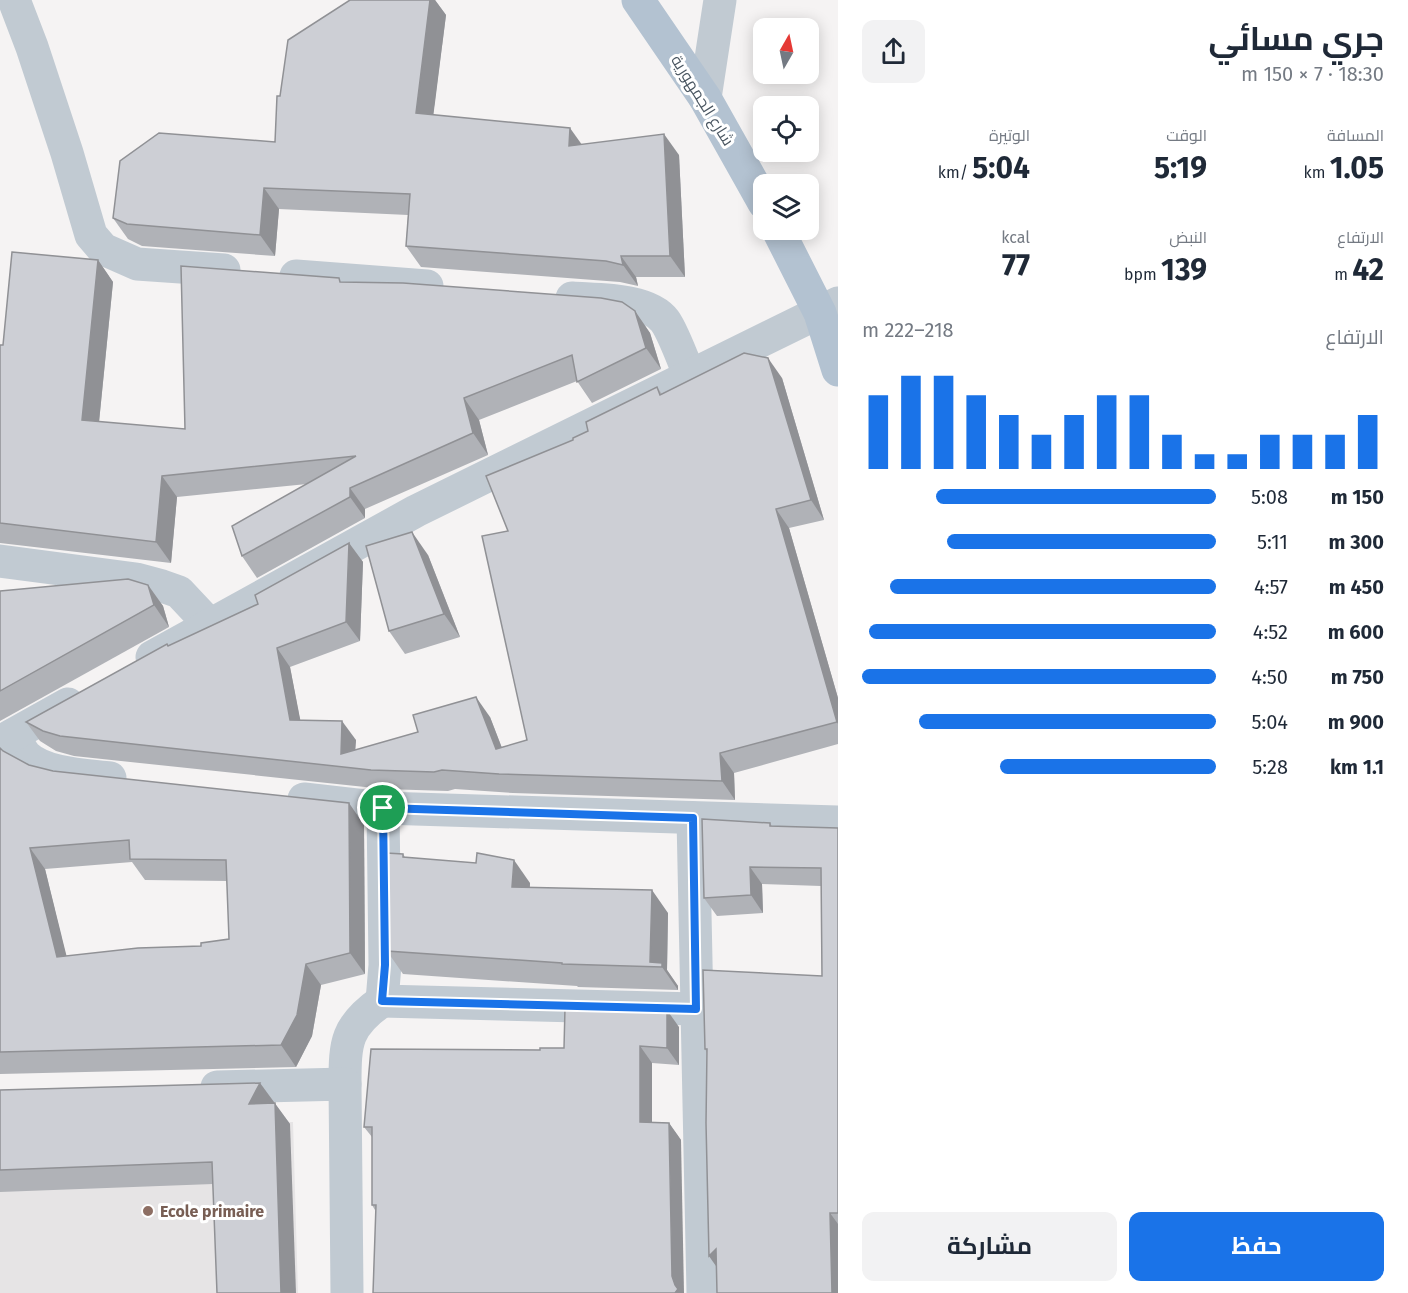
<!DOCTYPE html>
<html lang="ar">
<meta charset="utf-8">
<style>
:root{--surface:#fff;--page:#f2f2f3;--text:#1f2937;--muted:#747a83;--accent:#1a73e8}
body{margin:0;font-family:"Fira Sans",Cairo,sans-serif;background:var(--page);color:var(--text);direction:rtl;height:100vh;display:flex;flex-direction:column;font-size:22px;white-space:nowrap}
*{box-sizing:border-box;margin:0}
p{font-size:20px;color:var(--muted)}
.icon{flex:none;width:33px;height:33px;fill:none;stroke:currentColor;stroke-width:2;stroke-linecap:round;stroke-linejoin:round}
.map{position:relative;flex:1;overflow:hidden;direction:ltr}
.panel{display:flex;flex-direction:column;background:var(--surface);width:570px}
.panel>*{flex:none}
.needle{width:39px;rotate:9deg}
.buttons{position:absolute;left:753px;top:18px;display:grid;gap:12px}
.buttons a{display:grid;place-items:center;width:66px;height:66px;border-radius:12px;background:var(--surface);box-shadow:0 3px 15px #0003;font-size:30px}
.pin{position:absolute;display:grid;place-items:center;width:51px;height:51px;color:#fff;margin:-26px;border:3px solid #fff;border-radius:50%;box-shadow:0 2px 6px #0007}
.round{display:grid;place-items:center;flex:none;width:63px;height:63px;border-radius:12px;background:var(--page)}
.summary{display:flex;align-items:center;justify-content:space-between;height:102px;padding:0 24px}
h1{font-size:33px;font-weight:700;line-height:45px}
.metrics{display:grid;grid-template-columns:repeat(3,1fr);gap:9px;height:102px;padding:6px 24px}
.metrics div{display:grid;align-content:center}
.metrics b{font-size:30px;font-weight:700}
.metrics small{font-size:16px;font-weight:400}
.metrics p{font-size:16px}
.chart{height:168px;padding:12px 24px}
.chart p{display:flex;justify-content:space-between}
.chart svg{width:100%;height:108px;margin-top:6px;stroke:var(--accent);stroke-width:6}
.cta{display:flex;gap:12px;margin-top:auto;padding:12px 24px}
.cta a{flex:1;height:69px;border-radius:12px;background:var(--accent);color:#fff;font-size:24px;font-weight:700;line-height:69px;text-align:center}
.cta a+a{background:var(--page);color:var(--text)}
ul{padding:0 24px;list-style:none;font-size:20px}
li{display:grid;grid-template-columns:96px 72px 1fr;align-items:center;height:45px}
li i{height:15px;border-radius:8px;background:var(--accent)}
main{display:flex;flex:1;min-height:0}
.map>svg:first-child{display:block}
.education{fill:#e6e4e5}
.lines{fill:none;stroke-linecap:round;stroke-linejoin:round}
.minor{stroke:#c1cad2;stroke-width:33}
.major{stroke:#b3c2d1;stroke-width:33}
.wall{fill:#b0b2b7;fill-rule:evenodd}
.shaded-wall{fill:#909195}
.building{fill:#cdcfd5;stroke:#909195;stroke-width:1.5;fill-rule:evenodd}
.route-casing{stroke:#fff;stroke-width:12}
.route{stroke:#1a73e8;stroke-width:8}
.education-dot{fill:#8d6e63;stroke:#fff;stroke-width:2}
.labels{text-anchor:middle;stroke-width:6;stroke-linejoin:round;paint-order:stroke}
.street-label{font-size:16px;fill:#4a5661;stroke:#fff}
.education-label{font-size:16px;font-weight:bold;fill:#785e54;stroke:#fff;text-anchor:start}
</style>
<main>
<section class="panel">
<div class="summary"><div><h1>جري مسائي</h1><p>18:30 · 7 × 150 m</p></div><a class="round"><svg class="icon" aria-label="share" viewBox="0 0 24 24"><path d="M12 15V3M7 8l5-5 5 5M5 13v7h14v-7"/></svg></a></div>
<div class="metrics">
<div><p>المسافة</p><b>1.05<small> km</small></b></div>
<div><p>الوقت</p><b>5:19</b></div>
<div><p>الوتيرة</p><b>5:04<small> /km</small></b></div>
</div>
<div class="metrics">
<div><p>الارتفاع</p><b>42<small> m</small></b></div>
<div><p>النبض</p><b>139<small> bpm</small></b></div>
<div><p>kcal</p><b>77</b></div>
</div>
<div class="chart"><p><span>الارتفاع</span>218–222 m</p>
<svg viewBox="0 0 160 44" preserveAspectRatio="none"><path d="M5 44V14M15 44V6M25 44V6M35 44V14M45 44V22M55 44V30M65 44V22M75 44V14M85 44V14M95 44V30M105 44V38M115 44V38M125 44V30M135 44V30M145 44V30M155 44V22"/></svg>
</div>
<ul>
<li><b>150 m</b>5:08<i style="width:79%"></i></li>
<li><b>300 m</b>5:11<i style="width:76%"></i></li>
<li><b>450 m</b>4:57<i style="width:92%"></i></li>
<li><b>600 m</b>4:52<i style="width:98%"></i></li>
<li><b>750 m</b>4:50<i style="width:100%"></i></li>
<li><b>900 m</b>5:04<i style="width:84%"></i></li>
<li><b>1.1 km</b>5:28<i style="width:61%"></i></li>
</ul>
<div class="cta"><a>حفظ</a><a>مشاركة</a></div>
</section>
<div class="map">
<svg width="838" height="1293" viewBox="0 0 838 1293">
<rect width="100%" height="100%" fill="#f5f3f3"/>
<!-- education -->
<path class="education" d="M 293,1122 L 298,1293 L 0,1293 L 0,1129 Z"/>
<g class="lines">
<!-- minor -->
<g class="minor">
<path d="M 14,0 L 32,47 L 67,153 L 91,235 L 103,249 L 137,264 L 224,270"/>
<path d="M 705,98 L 720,0"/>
<path d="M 296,276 L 427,286"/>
<path d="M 572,298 C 597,300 648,298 665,321 C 673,332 684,362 690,377"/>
<path d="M 0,561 L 136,579 L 162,586 L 179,592 L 210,625"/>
<path d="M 152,657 L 416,511 L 838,303"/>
<path d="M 13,735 C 17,742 21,750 26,756 C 45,774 85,775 110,778"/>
<path d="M 0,742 L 68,704"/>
<path d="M 304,799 L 383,808 L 838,822"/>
<path d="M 383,808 L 385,965 L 382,1001 L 696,1009"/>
<path d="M 693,818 L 703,1293"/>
<path d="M 345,1084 C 345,1042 346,1026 382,1001"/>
<path d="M 217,1087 L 345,1084 L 347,1293"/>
</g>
<!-- major -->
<g class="major">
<path d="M 638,0 L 705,98 L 764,203"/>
<path d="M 778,230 L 820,313 L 838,370"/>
</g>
</g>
<!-- wall -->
<g class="wall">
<path d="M 350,0 L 435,0 L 446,15 L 433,115 L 582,145 L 679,155 L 685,277 L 636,277 L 638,286 L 620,282 L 421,267 L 406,246 L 408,215 L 279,209 L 275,256 L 142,246 L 128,239 L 113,218 L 275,142 L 280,96 Z"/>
<path d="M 98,260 L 113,282 L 99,422 L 185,429 L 342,282 L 635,311 L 650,333 L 661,369 L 592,403 L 577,381 L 479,420 L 488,455 L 365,509 L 365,518 L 257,578 L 242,556 L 307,484 L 177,497 L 171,563 L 0,543 L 0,345 L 3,345 Z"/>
<path d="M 782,378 L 824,520 L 789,528 L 838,698 L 838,744 L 734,773 L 735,800 L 513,793 L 455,789 L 448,791 L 384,789 L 74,756 L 56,751 L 40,741 L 26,722 L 169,646 L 258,604 L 349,543 L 363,562 L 360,641 L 290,667 L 300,720 L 356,740 L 355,750 L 490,717 L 502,748 L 527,740 L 508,531 L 573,440 L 657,387 L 662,394 Z"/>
<path d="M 428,555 L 460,637 L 405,654 L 389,631 Z"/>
<path d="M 148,585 L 163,606 L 169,627 L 0,721 L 0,591 Z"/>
<path d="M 0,748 L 3,751 L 29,765 L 53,771 L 364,825 L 365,974 L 321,985 L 312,1036 L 296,1067 L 0,1074 ZM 132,862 L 145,880 L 227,881 L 229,939 L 201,946 L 66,956 L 45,869 Z"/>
<path d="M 770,823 L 772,826 L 838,828 L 838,1293 L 716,1266 L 709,1256 L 707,1053 L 705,1049 L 822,976 L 821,886 L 762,884 L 763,913 L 717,916 L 704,898 Z"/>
<path d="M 403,854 L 405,857 L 530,883 L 530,887 L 668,913 L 667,970 L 678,986 L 678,990 L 578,987 L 577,986 L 403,974 L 387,951 Z"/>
<path d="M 679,1027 L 679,1065 L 652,1063 L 652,1122 L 669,1123 L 681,1140 L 375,1210 L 372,1205 L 372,1137 L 364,1127 L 540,1050 L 564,1048 Z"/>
<path d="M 260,1083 L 290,1124 L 213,1184 L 0,1192 L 0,1090 Z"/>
</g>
<!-- shaded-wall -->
<g class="shaded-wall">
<path d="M 430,0 L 435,0 L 446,15 L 431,134 L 416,113 Z"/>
<path d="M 570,128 L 585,149 L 569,146 Z"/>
<path d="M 664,134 L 679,155 L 685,277 L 670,256 Z"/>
<path d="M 264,188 L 279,209 L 275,256 L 260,235 Z"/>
<path d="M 621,256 L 636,277 L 638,286 L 623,265 Z"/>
<path d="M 98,260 L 113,282 L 97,442 L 82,420 Z"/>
<path d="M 635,311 L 650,333 L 661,369 L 646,348 Z"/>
<path d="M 768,358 L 782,378 L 824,520 L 811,500 Z"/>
<path d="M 464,398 L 479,420 L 488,455 L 473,433 Z"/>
<path d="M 162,476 L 177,497 L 171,563 L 156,542 Z"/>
<path d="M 350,488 L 365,509 L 365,518 L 350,497 Z"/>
<path d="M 776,509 L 789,528 L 838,698 L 838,724 L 837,722 Z"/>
<path d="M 412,532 L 428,555 L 460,637 L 444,614 Z"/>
<path d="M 349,543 L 363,562 L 360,641 L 346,622 Z"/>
<path d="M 148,585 L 163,606 L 169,627 L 154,605 Z"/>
<path d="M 277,648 L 290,667 L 304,739 L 290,720 Z"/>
<path d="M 476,697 L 490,717 L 510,769 L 496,749 Z"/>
<path d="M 342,721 L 356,740 L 354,768 L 341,754 Z"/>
<path d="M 720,753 L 734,773 L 735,800 L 722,781 Z"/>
<path d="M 349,803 L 364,825 L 365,974 L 350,953 Z"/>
<path d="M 30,848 L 45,869 L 72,978 L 57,957 Z"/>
<path d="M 514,860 L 530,883 L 528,910 L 512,887 Z"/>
<path d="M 750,867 L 762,884 L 763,913 L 751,895 Z"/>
<path d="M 652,890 L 668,913 L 667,970 L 678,986 L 678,990 L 662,967 L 650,962 Z"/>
<path d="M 306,964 L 321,985 L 312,1036 L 296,1067 L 281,1045 Z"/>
<path d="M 667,1010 L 679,1027 L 679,1065 L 667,1048 Z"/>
<path d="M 640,1046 L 652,1063 L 652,1139 L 640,1122 Z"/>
<path d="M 260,1083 L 290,1124 L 296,1293 L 281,1293 L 249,1104 Z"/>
<path d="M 669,1123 L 681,1140 L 684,1293 L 675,1293 L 672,1276 Z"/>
<path d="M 830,1213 L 838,1224 L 838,1293 L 832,1293 Z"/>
<path d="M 716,1249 L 721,1273 L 709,1256 Z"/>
</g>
<!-- building -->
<g class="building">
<path d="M 350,0 L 430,0 L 416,113 L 570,128 L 569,146 L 664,134 L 670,256 L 621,256 L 623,265 L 606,261 L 406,246 L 410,194 L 264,188 L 260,235 L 127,224 L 113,218 L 120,161 L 159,133 L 275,142 L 277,96 L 280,96 L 288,40 Z"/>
<path d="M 12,252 L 98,260 L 82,420 L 185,429 L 181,266 L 339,278 L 340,282 L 403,283 L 601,298 L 622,302 L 635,311 L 646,348 L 577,382 L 572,355 L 464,398 L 473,433 L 350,488 L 350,497 L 242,556 L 232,526 L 356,456 L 162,476 L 156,542 L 0,523 L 0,345 L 3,345 Z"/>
<path d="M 744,353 L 768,358 L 811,500 L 776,509 L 837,722 L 720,753 L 722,781 L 499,774 L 442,770 L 434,772 L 371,770 L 60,736 L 43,731 L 26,722 L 167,644 L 168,646 L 258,604 L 255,595 L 349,543 L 346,622 L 277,648 L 290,720 L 342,721 L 341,754 L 418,732 L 413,715 L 476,697 L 496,749 L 527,740 L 482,536 L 508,531 L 486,476 L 573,440 L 573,438 L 588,431 L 586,422 L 657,387 L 660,395 Z"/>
<path d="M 412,532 L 444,614 L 389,631 L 366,546 Z"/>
<path d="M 128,579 L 148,585 L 154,605 L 0,691 L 0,591 Z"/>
<path d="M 0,748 L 3,751 L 29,765 L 53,771 L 349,803 L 350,953 L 306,964 L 297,1015 L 281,1045 L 0,1052 ZM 129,840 L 130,859 L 226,860 L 229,939 L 201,943 L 201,946 L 138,948 L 57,957 L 30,848 Z"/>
<path d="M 702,819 L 770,823 L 770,826 L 838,828 L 838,1213 L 830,1213 L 832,1293 L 717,1293 L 716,1249 L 709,1256 L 706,1123 L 707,1049 L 705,1049 L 703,970 L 822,976 L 821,868 L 750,867 L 751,895 L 704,898 Z"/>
<path d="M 386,853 L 403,854 L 403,857 L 476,863 L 477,853 L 514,860 L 512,887 L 652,890 L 650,962 L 662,963 L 662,967 L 562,964 L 562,963 L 387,951 Z"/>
<path d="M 565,1008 L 667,1010 L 667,1048 L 640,1046 L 640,1122 L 669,1123 L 672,1276 L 675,1285 L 678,1289 L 675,1293 L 373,1293 L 376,1205 L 372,1205 L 372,1127 L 364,1127 L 371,1049 L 540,1050 L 540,1048 L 564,1048 Z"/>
<path d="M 260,1083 L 249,1104 L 275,1103 L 281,1293 L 217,1293 L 212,1162 L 0,1170 L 0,1090 Z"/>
</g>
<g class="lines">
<defs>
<path id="route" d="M 383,808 L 693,818 L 696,1009 L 382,1001 L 385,965 Z"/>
</defs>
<!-- route casing -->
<use href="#route" class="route-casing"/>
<!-- route -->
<use href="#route" class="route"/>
</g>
<!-- markers -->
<circle class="education-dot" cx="148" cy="1211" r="6"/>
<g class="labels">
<!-- street labels -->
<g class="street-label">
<text transform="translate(703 100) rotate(58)" y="6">شارع الجمهورية</text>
</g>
<!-- education labels -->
<g class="education-label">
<text x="160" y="1217">Ecole primaire</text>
</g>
</g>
</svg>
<div class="buttons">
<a><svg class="needle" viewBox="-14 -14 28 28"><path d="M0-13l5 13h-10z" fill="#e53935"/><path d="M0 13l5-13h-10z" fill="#747a83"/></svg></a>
<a><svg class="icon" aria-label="locate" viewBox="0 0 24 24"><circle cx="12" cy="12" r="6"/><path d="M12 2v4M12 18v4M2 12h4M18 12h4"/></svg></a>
<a><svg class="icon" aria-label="layers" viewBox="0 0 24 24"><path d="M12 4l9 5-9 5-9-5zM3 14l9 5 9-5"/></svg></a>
</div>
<div class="pin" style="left:383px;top:808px;background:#1e9e55"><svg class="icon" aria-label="arrive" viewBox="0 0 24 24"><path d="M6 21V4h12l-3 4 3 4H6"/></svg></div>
</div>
</main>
